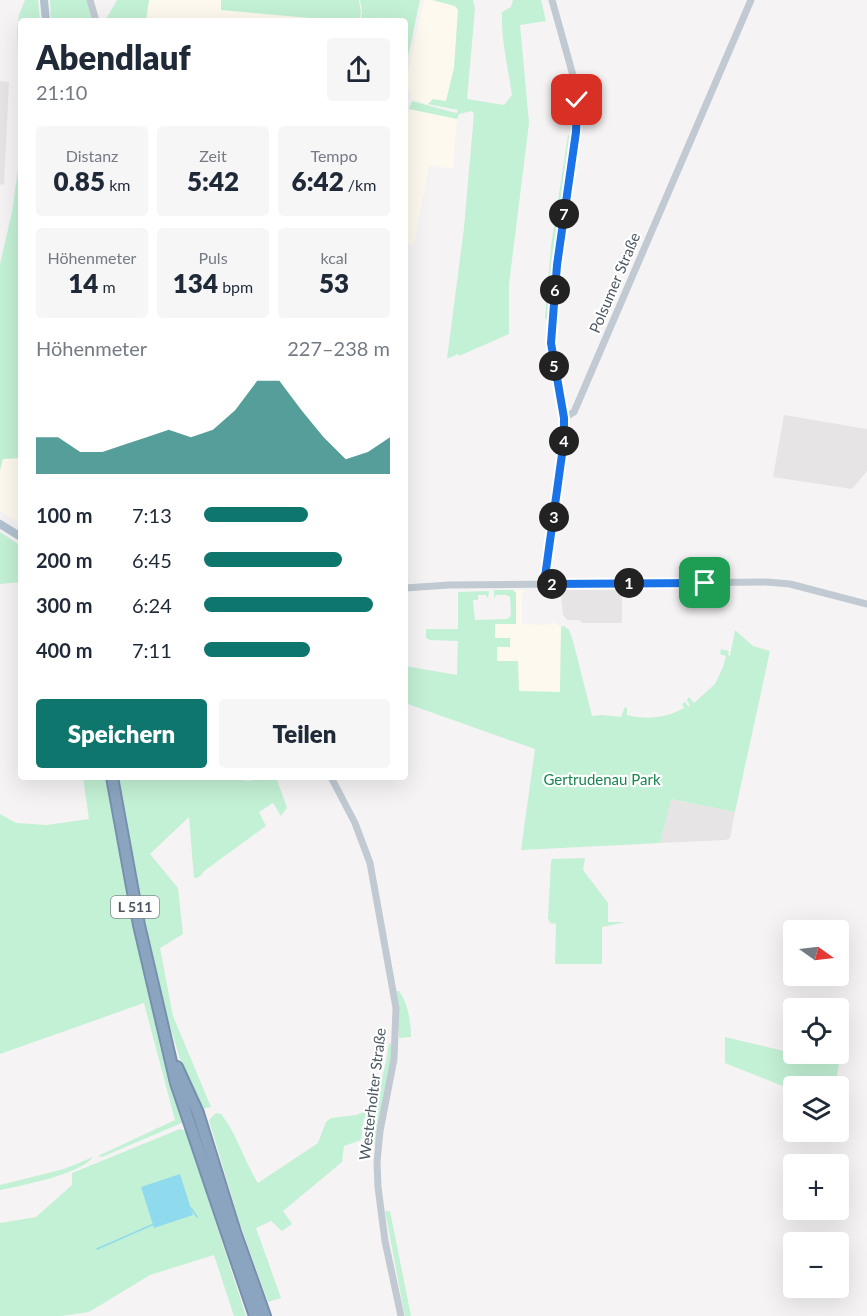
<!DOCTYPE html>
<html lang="de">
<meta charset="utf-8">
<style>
:root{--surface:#fff;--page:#f6f6f7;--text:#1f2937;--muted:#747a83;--accent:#0f766e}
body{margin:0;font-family:Lato,sans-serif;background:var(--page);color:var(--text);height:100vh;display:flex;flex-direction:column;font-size:22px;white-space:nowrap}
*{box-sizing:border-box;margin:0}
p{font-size:20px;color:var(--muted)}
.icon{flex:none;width:33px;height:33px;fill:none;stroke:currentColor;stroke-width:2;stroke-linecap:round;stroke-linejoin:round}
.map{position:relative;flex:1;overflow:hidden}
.sheet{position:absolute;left:18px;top:18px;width:390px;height:762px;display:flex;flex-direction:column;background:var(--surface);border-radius:6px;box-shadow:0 6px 24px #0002}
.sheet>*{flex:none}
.needle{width:39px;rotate:104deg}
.buttons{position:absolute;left:783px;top:920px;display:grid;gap:12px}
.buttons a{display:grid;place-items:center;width:66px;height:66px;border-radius:6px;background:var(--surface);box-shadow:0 6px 24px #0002;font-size:30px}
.pin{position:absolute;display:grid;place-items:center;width:51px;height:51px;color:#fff;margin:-26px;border-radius:12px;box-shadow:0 3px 9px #0006}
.km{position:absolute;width:30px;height:30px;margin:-15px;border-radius:50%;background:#222;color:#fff;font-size:16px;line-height:30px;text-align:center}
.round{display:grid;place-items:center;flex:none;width:63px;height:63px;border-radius:6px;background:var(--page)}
.headline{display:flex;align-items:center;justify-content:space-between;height:102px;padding:0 18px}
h1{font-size:33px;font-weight:800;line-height:45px}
.metrics{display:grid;grid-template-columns:repeat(3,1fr);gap:9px;height:102px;padding:6px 18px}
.metrics div{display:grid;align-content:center;border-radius:6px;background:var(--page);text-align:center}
.metrics b{font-size:26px;font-weight:800}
.metrics small{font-size:16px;font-weight:400}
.metrics p{font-size:16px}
.chart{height:168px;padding:12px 18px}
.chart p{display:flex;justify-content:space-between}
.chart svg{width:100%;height:108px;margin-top:6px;fill:var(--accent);opacity:.7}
.button{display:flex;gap:12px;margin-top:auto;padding:12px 18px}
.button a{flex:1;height:69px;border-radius:6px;background:var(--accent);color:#fff;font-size:24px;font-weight:800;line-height:69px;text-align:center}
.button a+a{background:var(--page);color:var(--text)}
ul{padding:0 18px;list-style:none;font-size:20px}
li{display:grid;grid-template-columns:96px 72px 1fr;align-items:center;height:45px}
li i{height:15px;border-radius:8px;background:var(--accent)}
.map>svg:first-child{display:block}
.commercial{fill:#fdf9ef}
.education{fill:#e6e4e5}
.green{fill:#c3f1d5}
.water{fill:#90daee}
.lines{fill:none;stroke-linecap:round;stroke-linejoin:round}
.stream{stroke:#90daee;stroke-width:1.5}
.highway-casing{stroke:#7690ad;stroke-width:14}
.minor{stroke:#c1cad2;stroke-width:7}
.major{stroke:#b3c2d1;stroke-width:8}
.highway{stroke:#8ba5c1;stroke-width:10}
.route-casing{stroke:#fff;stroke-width:12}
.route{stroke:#1a73e8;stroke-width:8}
.labels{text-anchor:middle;stroke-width:4.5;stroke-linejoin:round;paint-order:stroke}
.shield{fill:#fff;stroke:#808990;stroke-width:1.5}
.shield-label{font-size:14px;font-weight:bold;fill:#4a5661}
.street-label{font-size:15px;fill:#4a5661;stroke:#fff}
.park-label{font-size:15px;fill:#17864f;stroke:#fff}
</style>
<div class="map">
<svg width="867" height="1316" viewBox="0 0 867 1316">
<rect width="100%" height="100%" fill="#f5f3f3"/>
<!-- commercial -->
<g class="commercial">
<path d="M 137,0 L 360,0 L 362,13 L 360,21 L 130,21 Z"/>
<path d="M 424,0 L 432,0 L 455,6 L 458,10 L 454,68 L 446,102 L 433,99 L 428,104 L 411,99 L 411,91 L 405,85 Z"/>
<path d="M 409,109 L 457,119 L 453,169 L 429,165 L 414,245 L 405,244 L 405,128 Z"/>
<path d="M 21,458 L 21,524 L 1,512 L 0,509 L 0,470 L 3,459 Z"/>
<path d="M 513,590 L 525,590 L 522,595 L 522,624 L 548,625 L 554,622 L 561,627 L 560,692 L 519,691 L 497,661 L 497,647 L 510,638 L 495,638 L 495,624 L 516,624 L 516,594 Z"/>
</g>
<!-- education -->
<g class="education">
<path d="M 0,81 L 9,82 L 4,185 L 0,184 Z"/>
<path d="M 784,415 L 867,429 L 867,471 L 852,489 L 773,477 Z"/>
<path d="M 566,589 L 622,589 L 622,623 L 583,623 L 579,620 L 567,620 L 563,615 L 561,594 Z"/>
<path d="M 670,799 L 735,812 L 730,838 L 726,840 L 660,843 Z"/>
</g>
<!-- green -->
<g class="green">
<path d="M 25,0 L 38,0 L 40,21 L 21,21 L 21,458 L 3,459 L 0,470 L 0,264 L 12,212 L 20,154 L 20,102 L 17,30 L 19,15 Z"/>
<path d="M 50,0 L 87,0 L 92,21 L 51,21 Z"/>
<path d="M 117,0 L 149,0 L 146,21 L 105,21 Z"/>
<path d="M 221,0 L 359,0 L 361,13 L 359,21 L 322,21 L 321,19 L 221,10 Z"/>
<path d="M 360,0 L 420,0 L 405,71 L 405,21 L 360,21 L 362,13 Z"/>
<path d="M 432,0 L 473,0 L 475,9 L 467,99 L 504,105 L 512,95 C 508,67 501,40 502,12 L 511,7 L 513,0 L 541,0 L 546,21 L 520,25 L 529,123 L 509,284 L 509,334 L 459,356 L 458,354 L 447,359 L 464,228 L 474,114 L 472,111 L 459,114 L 457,119 L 409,109 L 412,101 L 452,112 L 457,113 L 458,110 L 428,104 L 433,99 L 446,101 L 454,68 L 458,10 L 455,6 Z"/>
<path d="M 568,135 L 571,136 L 551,307 L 548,321 L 545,318 L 551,246 Z"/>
<path d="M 0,532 L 21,546 L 21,582 L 0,584 Z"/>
<path d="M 494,590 L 513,590 L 516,593 L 516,624 L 495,624 L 495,638 L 510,638 L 510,647 L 497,647 L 497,661 L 518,661 L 519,691 L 560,692 L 561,627 L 564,626 L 569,630 L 573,641 L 592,716 L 602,715 L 621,717 L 625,707 L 627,708 L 627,715 C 648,720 666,718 684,708 L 682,704 L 685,702 L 688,706 L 690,706 L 687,700 L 689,697 L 694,703 L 715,684 L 723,667 L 726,656 L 720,654 L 721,649 L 729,651 L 728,655 L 730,656 L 735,630 L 753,646 L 770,651 L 735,812 L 671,799 L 660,843 L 521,850 L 535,749 L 405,703 L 405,666 L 457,675 L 458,641 L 430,640 L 426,638 L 426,629 L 458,629 L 458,592 L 489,591 L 488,599 L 486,595 L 478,595 L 478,600 L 473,600 L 475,620 L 507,619 L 511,616 L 510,597 L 506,595 L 496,595 L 494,599 Z"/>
<path d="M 83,777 L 106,777 L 130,907 L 184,1122 L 102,1157 L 98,1156 L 175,1120 L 144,1003 L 0,1054 L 0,814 L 16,823 L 47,825 L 89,819 Z"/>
<path d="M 118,777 L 224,777 L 249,781 L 262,777 L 276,777 L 287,808 L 281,816 L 273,803 L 259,812 L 266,826 L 204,871 C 202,875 199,878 194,878 L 189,817 L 150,854 L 178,888 L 183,934 L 160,948 L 173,1016 L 211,1107 L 203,1109 L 180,1059 L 166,1013 L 141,908 Z"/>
<path d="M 585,858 L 583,870 L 608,903 L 608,922 L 626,922 L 602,927 L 602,964 L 555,964 L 556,924 L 550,923 L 548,918 L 551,862 L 552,859 Z"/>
<path d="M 396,991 L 399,991 C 408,1003 411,1023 411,1037 L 399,1038 Z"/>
<path d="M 725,1037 L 839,1064 L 836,1080 L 819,1079 L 807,1081 L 804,1086 L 794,1086 L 793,1090 L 725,1063 Z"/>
<path d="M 389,1042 L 393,1048 L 376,1145 L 372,1144 L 376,1121 L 364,1118 L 361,1140 L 344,1146 L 342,1162 L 283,1211 L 292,1224 L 282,1231 L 271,1221 L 256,1228 L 281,1298 L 268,1302 L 240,1224 L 209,1120 L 216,1113 L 221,1114 C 237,1134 244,1161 258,1183 L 318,1143 L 326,1122 L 331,1118 L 356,1115 L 374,1108 L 386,1062 Z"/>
<path d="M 180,1129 L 186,1131 L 246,1316 L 234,1316 L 214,1255 L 150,1275 L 89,1312 L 61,1316 L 0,1316 L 0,1223 L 36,1217 L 72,1185 L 72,1173 Z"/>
<path d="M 93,1157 C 79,1175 23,1185 0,1190 L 0,1185 L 64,1169 Z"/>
<path d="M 385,1211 L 390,1211 L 411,1316 L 405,1316 Z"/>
</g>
<!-- water -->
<path class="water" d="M 180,1174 L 193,1215 L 154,1228 L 141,1187 Z"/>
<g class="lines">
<!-- stream -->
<g class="stream">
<path d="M 191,1208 L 197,1217"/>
<path d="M 97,1249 L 154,1224"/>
</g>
<defs>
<g id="highway">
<path d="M 112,777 L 139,925 L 176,1083 L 255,1316"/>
<path d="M 177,1067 L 198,1113 L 235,1232 L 265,1316"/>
</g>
</defs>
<!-- highway casing -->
<use href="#highway" class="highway-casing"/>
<!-- minor -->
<g class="minor">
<path d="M 90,0 L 96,21"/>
<path d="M 564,418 L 574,412 L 751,0"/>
<path d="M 544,584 L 564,440 L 564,418 L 551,343 L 557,265 L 578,107 L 574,79 L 552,0"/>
<path d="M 405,588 L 449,585 L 767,582 L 790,584 L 867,604"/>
<path d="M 331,777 L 355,823 L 370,863 L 396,1008 L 394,1059 L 380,1131 L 377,1162 L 378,1187 L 385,1241 L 401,1316"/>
</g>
<!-- major -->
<g class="major">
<path d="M 44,0 L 46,21"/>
<path d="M 0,524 L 21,537"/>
</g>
<!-- highway -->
<use href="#highway" class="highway"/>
</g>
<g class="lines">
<defs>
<path id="route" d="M 577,100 L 576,132 L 557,265 L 551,343 L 564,418 L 564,440 L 544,584 L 705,583"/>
</defs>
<!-- route casing -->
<use href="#route" class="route-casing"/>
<!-- route -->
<use href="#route" class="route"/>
</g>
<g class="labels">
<!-- shield labels -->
<rect class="shield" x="111" y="896" width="48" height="22" rx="4.5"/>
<g class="shield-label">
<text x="135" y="912">L 511</text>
</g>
<!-- street labels -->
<g class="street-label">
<text transform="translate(615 283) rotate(-67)" y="5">Polsumer Straße</text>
<text transform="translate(373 1094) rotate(-83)" y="5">Westerholter Straße</text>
</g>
<!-- park labels -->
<g class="park-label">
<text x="602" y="785">Gertrudenau Park</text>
</g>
</g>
</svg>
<div class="buttons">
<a><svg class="needle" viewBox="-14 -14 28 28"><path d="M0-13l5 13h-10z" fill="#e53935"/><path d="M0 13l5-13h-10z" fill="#747a83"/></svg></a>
<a><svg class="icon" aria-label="locate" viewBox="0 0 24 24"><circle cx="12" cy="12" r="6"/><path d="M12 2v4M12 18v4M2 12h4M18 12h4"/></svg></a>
<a><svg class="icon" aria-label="layers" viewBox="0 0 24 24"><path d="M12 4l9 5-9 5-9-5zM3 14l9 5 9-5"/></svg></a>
<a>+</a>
<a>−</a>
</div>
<div class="pin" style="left:705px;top:583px;background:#1e9e55"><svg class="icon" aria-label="arrive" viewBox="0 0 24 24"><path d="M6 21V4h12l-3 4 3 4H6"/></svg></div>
<div class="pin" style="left:577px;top:100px;background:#d93025"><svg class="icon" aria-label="check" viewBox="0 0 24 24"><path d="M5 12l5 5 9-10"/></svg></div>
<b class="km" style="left:629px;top:583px">1</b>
<b class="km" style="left:552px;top:584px">2</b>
<b class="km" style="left:554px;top:517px">3</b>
<b class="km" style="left:564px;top:441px">4</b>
<b class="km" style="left:554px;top:366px">5</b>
<b class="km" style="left:555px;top:290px">6</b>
<b class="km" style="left:564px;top:214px">7</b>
<section class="sheet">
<div class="headline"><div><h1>Abendlauf</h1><p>21:10</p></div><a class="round"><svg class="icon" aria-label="share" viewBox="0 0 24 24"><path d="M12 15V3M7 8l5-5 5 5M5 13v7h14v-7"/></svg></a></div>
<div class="metrics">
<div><p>Distanz</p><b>0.85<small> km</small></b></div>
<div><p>Zeit</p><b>5:42</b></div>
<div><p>Tempo</p><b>6:42<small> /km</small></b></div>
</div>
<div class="metrics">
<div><p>Höhenmeter</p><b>14<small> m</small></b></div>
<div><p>Puls</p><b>134<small> bpm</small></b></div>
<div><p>kcal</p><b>53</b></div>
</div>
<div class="chart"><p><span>Höhenmeter</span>227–238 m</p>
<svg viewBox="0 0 160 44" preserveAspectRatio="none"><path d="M0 44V29L10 29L20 35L30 35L40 32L50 29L60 26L70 29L80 26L90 18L100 6L110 6L120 18L130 29L140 38L150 35L160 29V44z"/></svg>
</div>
<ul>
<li><b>100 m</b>7:13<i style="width:56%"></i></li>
<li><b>200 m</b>6:45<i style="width:74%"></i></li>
<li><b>300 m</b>6:24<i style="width:91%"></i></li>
<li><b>400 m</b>7:11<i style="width:57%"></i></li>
</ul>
<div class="button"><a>Speichern</a><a>Teilen</a></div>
</section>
</div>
